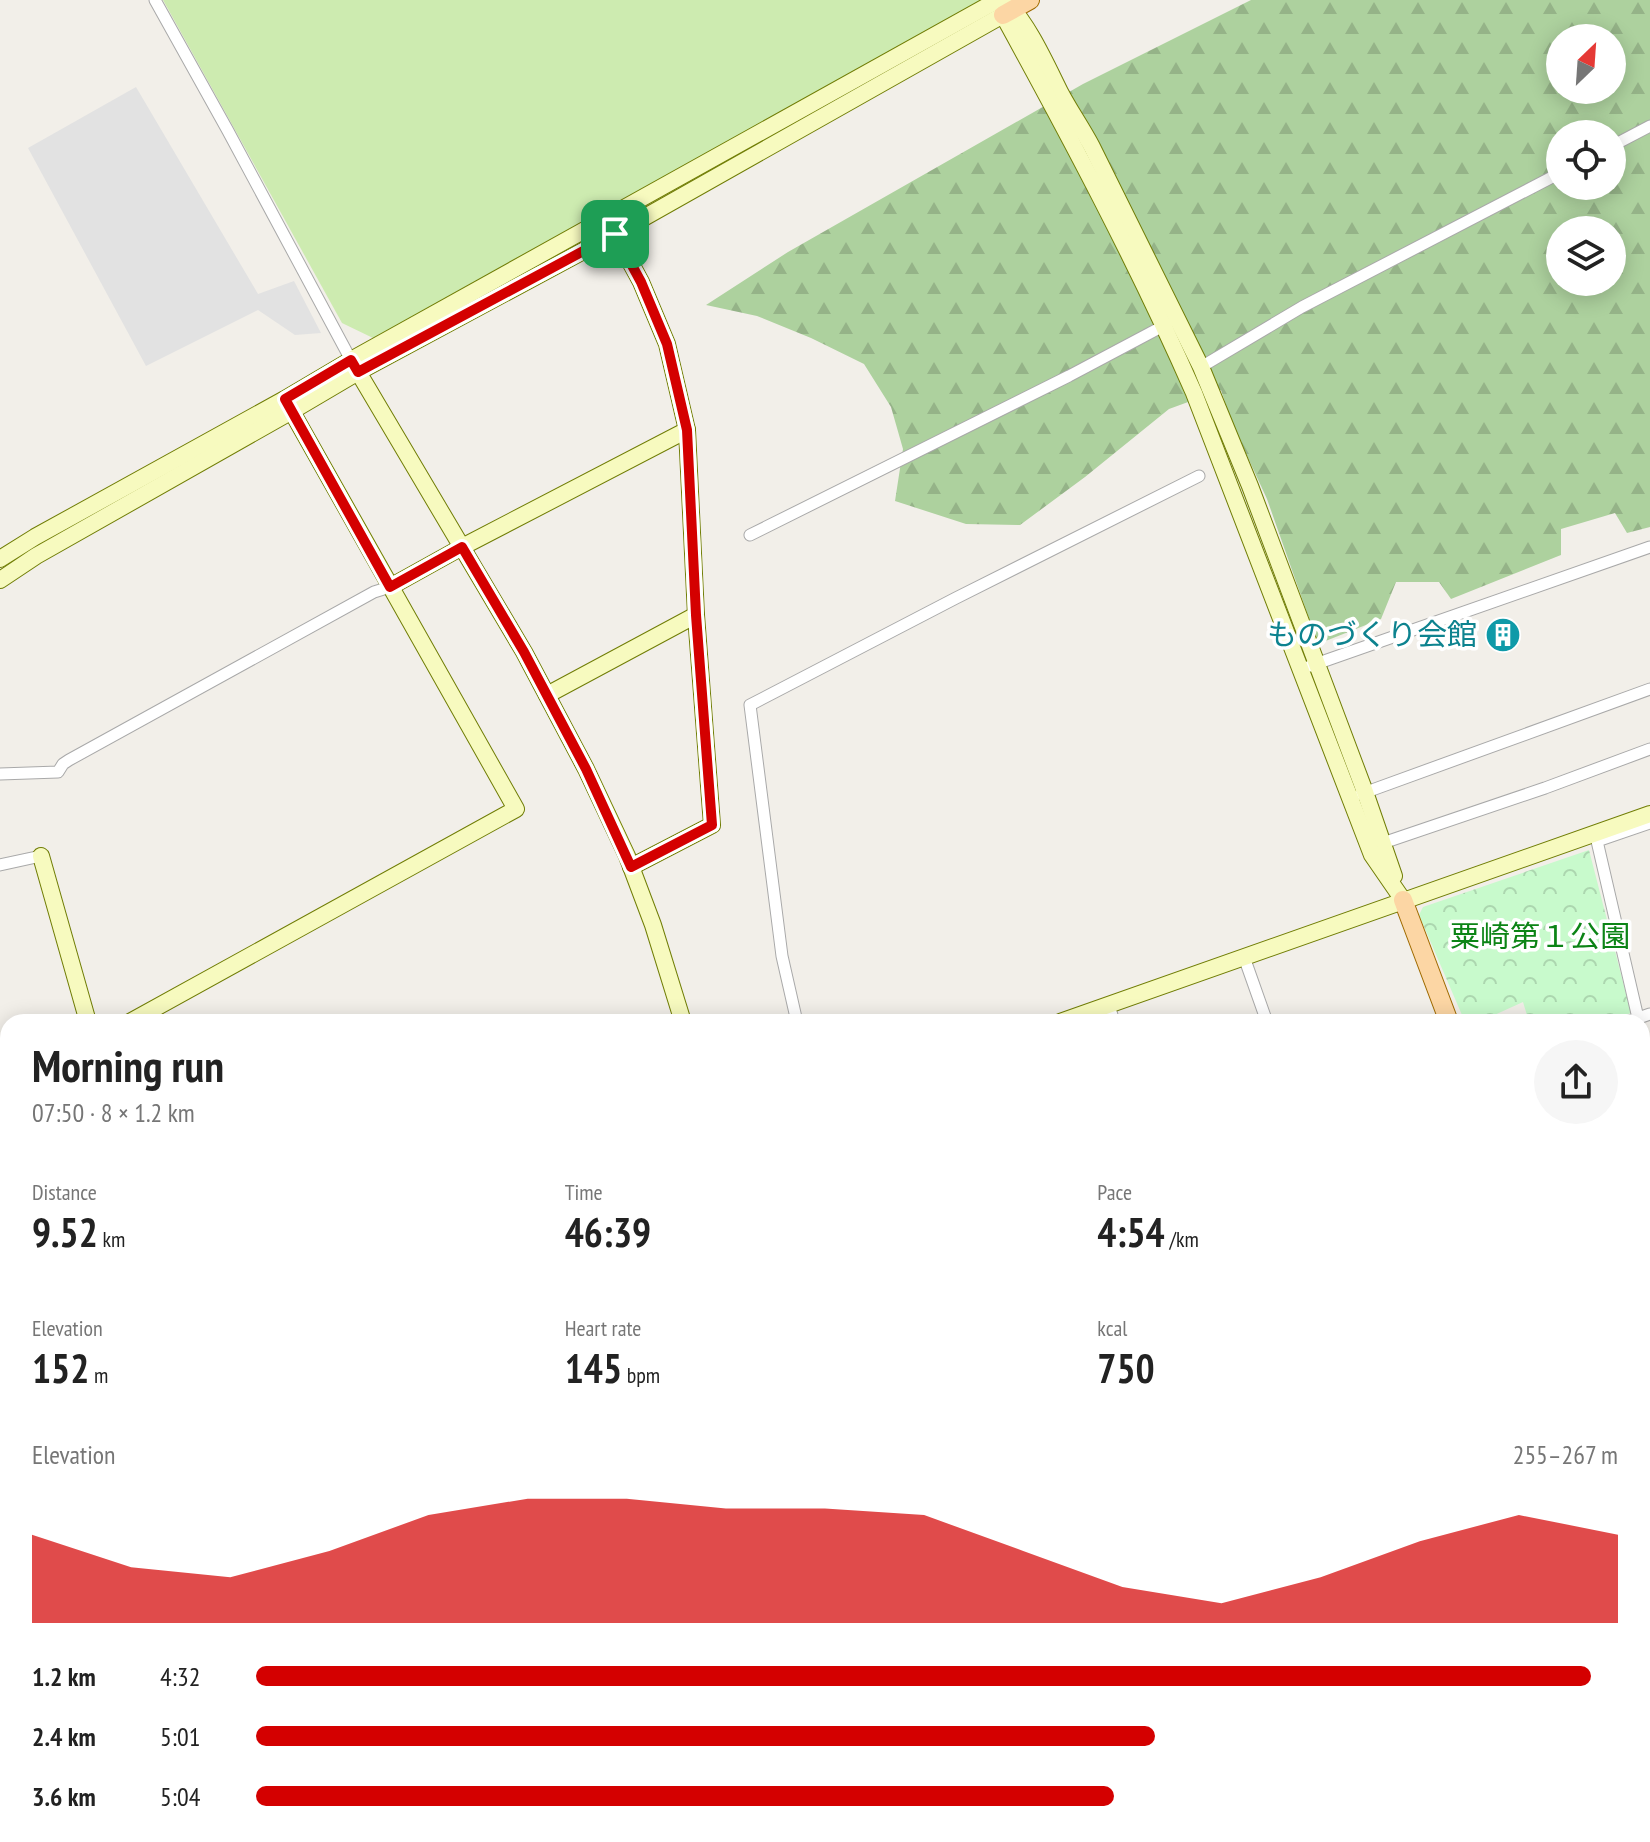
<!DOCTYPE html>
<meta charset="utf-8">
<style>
:root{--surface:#fff;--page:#f6f6f6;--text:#222;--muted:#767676;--accent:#d40000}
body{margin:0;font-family:"PT Sans Narrow","Noto Sans JP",sans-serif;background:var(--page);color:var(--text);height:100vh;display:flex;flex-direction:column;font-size:30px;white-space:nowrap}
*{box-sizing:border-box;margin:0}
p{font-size:26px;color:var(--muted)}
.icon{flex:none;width:44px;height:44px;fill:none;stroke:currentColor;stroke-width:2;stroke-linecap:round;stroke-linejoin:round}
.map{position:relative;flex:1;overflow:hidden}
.panel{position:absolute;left:0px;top:1014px;width:1650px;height:828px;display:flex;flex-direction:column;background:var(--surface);border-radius:24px 24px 0 0;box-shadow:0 4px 20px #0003}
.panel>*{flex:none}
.needle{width:52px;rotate:25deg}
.buttons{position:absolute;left:1546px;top:24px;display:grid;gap:16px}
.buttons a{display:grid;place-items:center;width:80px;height:80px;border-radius:50%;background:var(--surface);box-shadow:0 4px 20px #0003;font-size:40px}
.pin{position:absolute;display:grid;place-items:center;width:68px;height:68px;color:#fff;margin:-34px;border-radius:16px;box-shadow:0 4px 12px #0006}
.round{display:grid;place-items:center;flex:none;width:84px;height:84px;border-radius:42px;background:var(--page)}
.headline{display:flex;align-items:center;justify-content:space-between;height:136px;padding:0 32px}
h1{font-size:44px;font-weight:600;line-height:60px}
.stats{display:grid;grid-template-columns:repeat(3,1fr);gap:12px;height:136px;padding:8px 32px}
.stats div{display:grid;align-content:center}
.stats b{font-size:40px;font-weight:600}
.stats small{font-size:22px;font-weight:400}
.stats p{font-size:22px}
.chart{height:224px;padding:16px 32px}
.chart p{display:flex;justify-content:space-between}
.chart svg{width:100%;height:144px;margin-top:8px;fill:var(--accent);opacity:.7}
ul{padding:0 32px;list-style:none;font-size:26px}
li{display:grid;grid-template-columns:128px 96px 1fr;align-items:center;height:60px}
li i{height:20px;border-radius:10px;background:var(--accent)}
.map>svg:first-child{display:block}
.education{fill:#ffffe5}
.grass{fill:#cdebb0}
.forest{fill:url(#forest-firs);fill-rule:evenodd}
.park{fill:url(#park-crowns)}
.parking{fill:#e2e2e2}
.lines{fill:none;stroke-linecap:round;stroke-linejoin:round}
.street-casing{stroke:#a9a9a9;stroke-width:13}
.secondary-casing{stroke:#707d05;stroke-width:18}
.primary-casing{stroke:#a06b00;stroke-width:20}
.street{stroke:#fff;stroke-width:11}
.secondary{stroke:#f7fabf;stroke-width:16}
.primary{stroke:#fcd6a4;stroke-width:18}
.route-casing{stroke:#fff;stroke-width:16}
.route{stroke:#d40000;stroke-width:10}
.labels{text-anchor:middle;stroke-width:7;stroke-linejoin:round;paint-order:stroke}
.culture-label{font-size:30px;fill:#0d838f;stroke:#fff;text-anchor:end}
.park-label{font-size:30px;fill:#0c8416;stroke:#fff}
</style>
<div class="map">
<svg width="1650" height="1842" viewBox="0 0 1650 1842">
<defs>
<pattern id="forest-firs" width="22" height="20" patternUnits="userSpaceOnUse" patternTransform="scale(2)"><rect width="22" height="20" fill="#add19e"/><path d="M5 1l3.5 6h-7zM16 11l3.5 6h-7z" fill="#95b388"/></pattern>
<pattern id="park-crowns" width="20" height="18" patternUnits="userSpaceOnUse" patternTransform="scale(2)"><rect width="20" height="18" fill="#c8facc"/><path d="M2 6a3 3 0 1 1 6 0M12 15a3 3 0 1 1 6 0" fill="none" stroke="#acd6af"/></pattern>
</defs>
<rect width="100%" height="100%" fill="#f2efe9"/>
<!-- education -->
<path class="education" d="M 1642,1733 L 1650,1738 L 1650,1842 L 1415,1842 L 1422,1834 L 1642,1834 Z"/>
<!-- grass -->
<path class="grass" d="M 163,0 L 981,0 L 373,338 L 342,323 Z"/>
<!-- forest -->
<path class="forest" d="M 1251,0 L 1650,0 L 1650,527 L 1627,533 L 1615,513 L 1561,529 L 1561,555 L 1451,599 L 1439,582 L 1396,582 L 1381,619 L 1318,644 L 1267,499 L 1232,423 L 1221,390 L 1169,409 L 1085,477 L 1020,525 L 966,524 L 895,501 L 903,449 L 891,407 L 864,364 L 811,338 L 757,316 L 706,305 L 788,252 L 1083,84 ZM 1560,38 L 1612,38 L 1612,90 L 1560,90 ZM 1560,134 L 1612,134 L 1612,186 L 1560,186 ZM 1560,230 L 1612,230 L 1612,282 L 1560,282 Z"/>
<!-- park -->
<path class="park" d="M 1589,850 L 1631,1013 L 1605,1022 L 1529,1022 L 1523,1002 L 1479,1022 L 1465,1022 L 1419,915 L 1423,907 Z"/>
<!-- parking -->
<path class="parking" d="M 136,87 L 258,294 L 294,281 L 321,333 L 295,335 L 258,310 L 146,366 L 28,148 Z"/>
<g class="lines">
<defs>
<g id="street">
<path d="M 155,0 L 228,131 L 351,360"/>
<path d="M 1612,146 L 1650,126"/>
<path d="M 1201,367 L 1302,307 L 1560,173"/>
<path d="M 750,535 L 1069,376 L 1167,324"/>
<path d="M 1310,666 L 1650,547"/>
<path d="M 0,774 L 58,772 L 63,764 L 69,760 L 374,592 L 390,587"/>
<path d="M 1361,794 L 1650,689"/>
<path d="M 1377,845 L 1545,788 L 1650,749"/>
<path d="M 0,865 L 41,856"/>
<path d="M 1244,957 L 1267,1022"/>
<path d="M 1109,1005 L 1114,1022"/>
<path d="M 1638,1018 L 1597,841 L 1650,823"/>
<path d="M 797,1022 L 782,956 L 750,705 L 956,598 L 1199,476"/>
<path d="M 1627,1022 L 1650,1014"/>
<path d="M 1642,1110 L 1650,1108"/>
<path d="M 1642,1251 L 1650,1265"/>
<path d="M 1642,1319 L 1650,1333"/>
<path d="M 1642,1416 L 1650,1413"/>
<path d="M 1642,1490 L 1650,1487"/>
<path d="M 1642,1591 L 1650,1588"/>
<path d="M 845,1834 L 847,1842"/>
<path d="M 910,1842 L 935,1834"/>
</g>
<g id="secondary">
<path d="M 1005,1 C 1028,23 1046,64 1060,92 C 1070,111 1082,128 1092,147 L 1201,367 L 1250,486 L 1365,792 L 1394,876"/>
<path d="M 1003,6 L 1003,15 C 1071,139 1137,263 1194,393 L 1372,855 L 1403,900"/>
<path d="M 615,234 L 641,282 L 667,344 L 687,430 L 696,615 L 712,825 L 631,867"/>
<path d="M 354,365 L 524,652 L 586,769 L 627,856 L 653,925 L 683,1022"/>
<path d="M 0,559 L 35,537 L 285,399 L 351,360 L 998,0"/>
<path d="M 0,580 L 36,556 L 292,411 L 358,372 L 615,234 L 1003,15"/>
<path d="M 390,587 L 462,547 L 687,430"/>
<path d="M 547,695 L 696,615"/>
<path d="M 41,856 L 88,1022"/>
<path d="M 130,1022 L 516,809 L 287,403"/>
<path d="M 1060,1022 L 1650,814"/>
<path d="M 0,1363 L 8,1361"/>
<path d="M 0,1377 L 8,1375"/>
<path d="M 0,1595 L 8,1625"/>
<path d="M 0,1782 L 8,1780"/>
<path d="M 763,1834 L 764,1842"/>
<path d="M 42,1842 L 44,1834"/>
</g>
<g id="primary">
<path d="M 1003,15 L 1030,0"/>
<path d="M 1403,900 L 1449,1022"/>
<path d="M 1642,1503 L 1650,1523"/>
</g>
</defs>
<!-- street casing -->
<use href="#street" class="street-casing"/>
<!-- secondary casing -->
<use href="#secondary" class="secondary-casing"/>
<!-- primary casing -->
<use href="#primary" class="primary-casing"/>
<!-- street -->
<use href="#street" class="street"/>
<!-- secondary -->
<use href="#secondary" class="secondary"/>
<!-- primary -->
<use href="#primary" class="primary"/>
</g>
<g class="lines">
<defs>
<path id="route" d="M 615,234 L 641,282 L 667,344 L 687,430 L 696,615 L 712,825 L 631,867 L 586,769 L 524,652 L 462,547 L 390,587 L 285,399 L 351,360 L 358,372 Z"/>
</defs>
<!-- route casing -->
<use href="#route" class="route-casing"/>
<!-- route -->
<use href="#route" class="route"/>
</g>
<!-- icons -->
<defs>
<symbol id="building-disc" viewBox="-11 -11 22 22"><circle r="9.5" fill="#0f9aa8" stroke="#fff"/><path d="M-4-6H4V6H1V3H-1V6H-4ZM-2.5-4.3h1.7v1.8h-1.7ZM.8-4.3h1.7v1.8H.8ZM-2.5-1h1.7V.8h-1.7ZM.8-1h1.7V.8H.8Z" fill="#fff"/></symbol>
</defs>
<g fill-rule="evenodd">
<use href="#building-disc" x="1483" y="615" width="40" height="40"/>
</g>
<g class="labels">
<!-- culture labels -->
<g class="culture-label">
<text x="1477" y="645">ものづくり会館</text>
</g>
<!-- park labels -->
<g class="park-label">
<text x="1540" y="947">粟崎第１公園</text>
</g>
</g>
</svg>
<div class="buttons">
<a><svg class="needle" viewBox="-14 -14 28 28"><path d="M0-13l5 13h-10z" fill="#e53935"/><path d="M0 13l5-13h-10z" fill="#767676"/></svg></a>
<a><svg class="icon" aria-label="locate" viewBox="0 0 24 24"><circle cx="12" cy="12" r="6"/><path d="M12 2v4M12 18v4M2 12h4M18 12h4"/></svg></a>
<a><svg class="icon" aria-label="layers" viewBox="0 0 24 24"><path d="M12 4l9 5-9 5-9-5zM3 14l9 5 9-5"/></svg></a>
</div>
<div class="pin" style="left:615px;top:234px;background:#1e9e55"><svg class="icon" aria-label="arrive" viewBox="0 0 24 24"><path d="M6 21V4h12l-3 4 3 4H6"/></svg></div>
<section class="panel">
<div class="headline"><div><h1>Morning run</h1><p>07:50 · 8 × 1.2 km</p></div><a class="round"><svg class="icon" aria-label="share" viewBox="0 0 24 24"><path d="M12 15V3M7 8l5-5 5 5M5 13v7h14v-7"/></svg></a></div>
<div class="stats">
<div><p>Distance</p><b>9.52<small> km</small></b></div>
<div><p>Time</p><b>46:39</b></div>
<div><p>Pace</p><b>4:54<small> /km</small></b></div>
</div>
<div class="stats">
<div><p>Elevation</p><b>152<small> m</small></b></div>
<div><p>Heart rate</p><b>145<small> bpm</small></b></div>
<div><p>kcal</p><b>750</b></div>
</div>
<div class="chart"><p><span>Elevation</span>255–267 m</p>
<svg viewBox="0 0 160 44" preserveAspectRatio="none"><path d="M0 44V17L10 27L20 30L30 22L40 11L50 6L60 6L70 9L80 9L90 11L100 22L110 33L120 38L130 30L140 19L150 11L160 17V44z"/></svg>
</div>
<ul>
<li><b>1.2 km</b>4:32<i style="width:98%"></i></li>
<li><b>2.4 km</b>5:01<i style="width:66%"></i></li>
<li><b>3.6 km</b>5:04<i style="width:63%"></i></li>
</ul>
</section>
</div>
